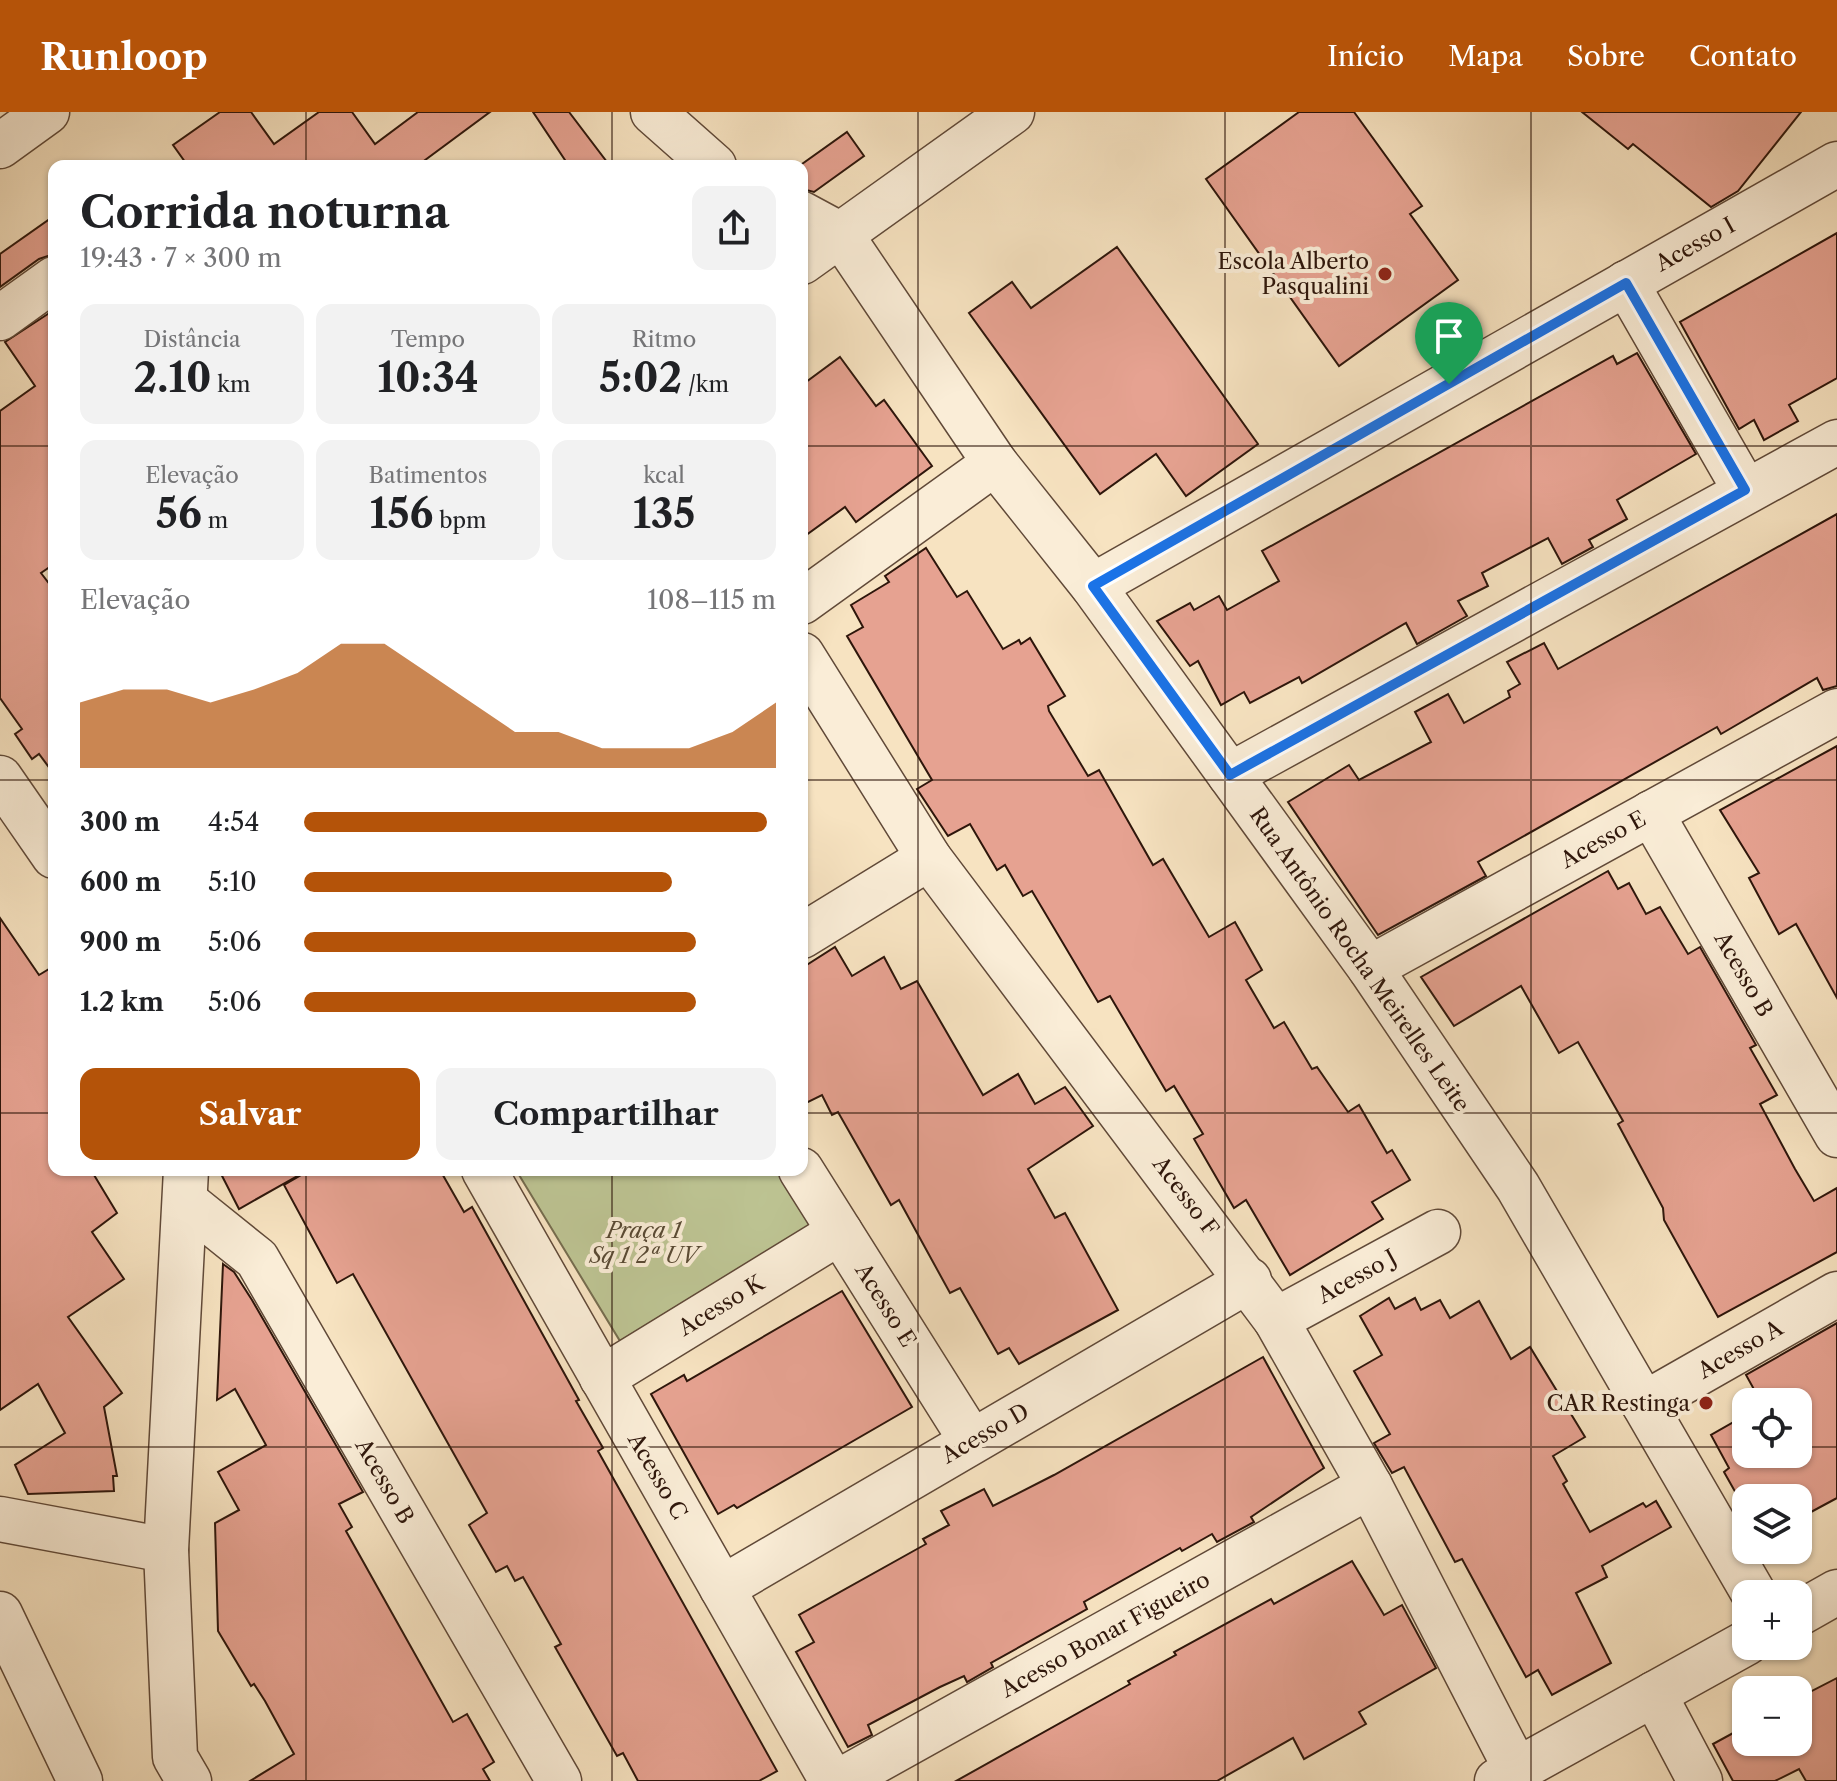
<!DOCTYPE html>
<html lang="pt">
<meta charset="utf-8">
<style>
:root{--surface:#fff;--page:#f2f2f2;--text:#202124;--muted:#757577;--accent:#b45309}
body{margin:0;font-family:"Libre Caslon Text",serif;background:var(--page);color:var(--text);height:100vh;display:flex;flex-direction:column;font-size:30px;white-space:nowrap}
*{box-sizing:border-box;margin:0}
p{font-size:26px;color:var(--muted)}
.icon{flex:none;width:44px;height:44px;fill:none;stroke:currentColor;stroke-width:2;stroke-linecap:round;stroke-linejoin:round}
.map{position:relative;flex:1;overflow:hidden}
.sheet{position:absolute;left:48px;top:48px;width:760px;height:1016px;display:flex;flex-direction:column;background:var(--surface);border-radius:16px;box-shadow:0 2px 6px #0004}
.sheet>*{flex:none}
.buttons{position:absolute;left:1732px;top:1276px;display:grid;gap:16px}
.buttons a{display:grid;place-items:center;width:80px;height:80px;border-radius:16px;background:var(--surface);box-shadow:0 2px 6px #0004;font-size:40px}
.pin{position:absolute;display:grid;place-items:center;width:68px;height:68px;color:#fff;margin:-82px -34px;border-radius:50% 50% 50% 0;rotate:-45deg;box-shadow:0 0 8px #0007}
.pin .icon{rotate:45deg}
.round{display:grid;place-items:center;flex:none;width:84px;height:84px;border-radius:16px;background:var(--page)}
.overview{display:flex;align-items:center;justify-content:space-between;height:136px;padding:0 32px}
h1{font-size:44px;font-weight:800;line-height:60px}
.stats{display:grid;grid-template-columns:repeat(3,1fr);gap:12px;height:136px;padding:8px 32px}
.stats div{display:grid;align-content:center;border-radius:16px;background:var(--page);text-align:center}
.stats b{font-size:40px;font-weight:800}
.stats small{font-size:22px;font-weight:400}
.stats p{font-size:22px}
.chart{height:224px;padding:16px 32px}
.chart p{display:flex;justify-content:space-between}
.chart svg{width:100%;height:144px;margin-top:8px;fill:var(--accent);opacity:.7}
.cta{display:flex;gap:16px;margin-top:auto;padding:16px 32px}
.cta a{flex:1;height:92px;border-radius:16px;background:var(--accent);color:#fff;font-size:32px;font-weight:800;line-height:92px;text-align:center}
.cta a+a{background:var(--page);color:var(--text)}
ul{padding:0 32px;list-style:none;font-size:26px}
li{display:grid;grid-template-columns:128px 96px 1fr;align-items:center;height:60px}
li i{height:20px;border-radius:10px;background:var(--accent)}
header{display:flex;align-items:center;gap:48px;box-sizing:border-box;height:112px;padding:0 40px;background:var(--accent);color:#fff}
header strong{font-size:38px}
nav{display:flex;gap:44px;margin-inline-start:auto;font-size:28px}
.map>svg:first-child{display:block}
.green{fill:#bdc493;stroke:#766d4f;stroke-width:2}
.building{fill:#e6a291;stroke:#2e160b;stroke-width:2}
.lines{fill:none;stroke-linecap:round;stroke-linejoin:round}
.minor-casing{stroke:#604938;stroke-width:47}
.minor{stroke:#faedd7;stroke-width:44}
.route-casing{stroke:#fff;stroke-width:16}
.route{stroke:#1a73e8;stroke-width:10}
.grid{fill:none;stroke:#2e160b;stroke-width:2;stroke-opacity:0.55}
.poi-dot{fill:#8f2418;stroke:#faedd7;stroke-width:3}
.labels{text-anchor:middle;stroke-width:8;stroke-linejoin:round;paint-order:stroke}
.street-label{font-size:22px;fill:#2e160b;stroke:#faedd7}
.poi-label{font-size:22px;fill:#2e160b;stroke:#faedd7;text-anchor:end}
.park-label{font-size:22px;font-style:italic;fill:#594a34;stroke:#faedd7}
</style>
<header>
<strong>Runloop</strong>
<nav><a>Início</a><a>Mapa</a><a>Sobre</a><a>Contato</a></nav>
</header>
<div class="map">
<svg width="1837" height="1669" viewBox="0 0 1837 1669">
<rect width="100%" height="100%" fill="#f7e3c1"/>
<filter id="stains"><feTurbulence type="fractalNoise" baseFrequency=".0025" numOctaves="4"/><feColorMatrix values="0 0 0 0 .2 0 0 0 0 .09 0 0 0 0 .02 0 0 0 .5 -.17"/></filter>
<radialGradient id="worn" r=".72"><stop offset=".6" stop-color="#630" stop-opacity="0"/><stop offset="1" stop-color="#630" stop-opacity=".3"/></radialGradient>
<!-- green -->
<path class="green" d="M 516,1058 L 776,1058 L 810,1113 L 620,1229 Z"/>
<!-- building -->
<g class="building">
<path d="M 220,0 L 251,0 L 274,32 L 319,0 L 352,0 L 375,32 L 418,0 L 490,0 L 417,54 L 188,54 L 173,33 Z"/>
<path d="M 533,0 L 569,0 L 610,54 L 569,54 Z"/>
<path d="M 1299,0 L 1354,0 L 1422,94 L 1410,102 L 1458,168 L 1339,254 L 1206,67 Z"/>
<path d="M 1582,0 L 1801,0 L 1738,79 L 1711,95 L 1633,32 L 1628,37 Z"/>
<path d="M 847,20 L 864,44 L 814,80 L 802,77 L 802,52 Z"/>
<path d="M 54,104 L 54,142 L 39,147 L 0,175 L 0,142 Z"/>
<path d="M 1837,121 L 1837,266 L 1789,293 L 1798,309 L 1764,328 L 1754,308 L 1739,317 L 1680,210 Z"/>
<path d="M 1117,135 L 1258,332 L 1186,384 L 1156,342 L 1100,382 L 969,201 L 1012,170 L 1031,196 Z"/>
<path d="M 54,198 L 54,452 L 41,461 L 54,478 L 54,662 L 39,642 L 32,647 L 15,622 L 22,617 L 0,586 L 0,299 L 35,274 L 5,230 Z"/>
<path d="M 1637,241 L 1696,342 L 1617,388 L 1627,407 L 1589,428 L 1593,435 L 1562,452 L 1548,426 L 1482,461 L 1488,474 L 1458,489 L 1467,504 L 1417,532 L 1406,511 L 1302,571 L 1299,565 L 1250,591 L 1244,580 L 1221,593 L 1198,549 L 1190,554 L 1157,509 L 1190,491 L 1194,498 L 1219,484 L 1227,498 L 1279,469 L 1262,439 L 1613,244 L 1617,252 Z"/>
<path d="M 840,245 L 876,294 L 884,288 L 932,354 L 856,410 L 845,395 L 802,426 L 802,273 Z"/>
<path d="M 1837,402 L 1837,574 L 1823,578 L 1817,566 L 1721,622 L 1717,615 L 1478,750 L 1486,764 L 1378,823 L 1288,690 L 1349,653 L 1359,668 L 1431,630 L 1415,600 L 1448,582 L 1464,611 L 1510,585 L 1508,579 L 1520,572 L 1507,550 L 1544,531 L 1558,557 Z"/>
<path d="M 926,436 L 957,485 L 967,479 L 1003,537 L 1019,528 L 1021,532 L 1030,526 L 1065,584 L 1048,594 L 1049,599 L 1088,664 L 1099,658 L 1153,753 L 1163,747 L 1209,825 L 1235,810 L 1262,858 L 1246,868 L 1274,916 L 1284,910 L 1312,957 L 1317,955 L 1348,1000 L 1359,993 L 1387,1041 L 1392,1038 L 1410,1068 L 1372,1090 L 1383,1107 L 1290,1163 L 1246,1088 L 1234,1096 L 1194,1027 L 1203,1022 L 1174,974 L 1166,979 L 1110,884 L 1098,890 L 1032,779 L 1023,784 L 1005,753 L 997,758 L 970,712 L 948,724 L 917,677 L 932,668 L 847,524 L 863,515 L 851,493 L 889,470 L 885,464 Z"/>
<path d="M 1837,634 L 1837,886 L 1796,812 L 1779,822 L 1749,766 L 1759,761 L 1720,698 Z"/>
<path d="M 1608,759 L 1618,777 L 1629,771 L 1646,802 L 1660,795 L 1688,842 L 1700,835 L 1756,933 L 1750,936 L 1777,983 L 1760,992 L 1795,1057 L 1814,1089 L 1837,1076 L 1837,1140 L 1718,1205 L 1664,1108 L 1663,1096 L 1618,1012 L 1623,1009 L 1578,930 L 1559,941 L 1521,874 L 1454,914 L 1421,865 Z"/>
<path d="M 0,806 L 39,863 L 54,854 L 54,1058 L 91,1058 L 117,1101 L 92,1120 L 124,1167 L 68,1205 L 122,1281 L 104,1295 L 117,1364 L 113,1364 L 114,1379 L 28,1382 L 15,1353 L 65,1321 L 38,1272 L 0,1298 Z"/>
<path d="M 835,835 L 852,864 L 884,845 L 901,877 L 917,869 L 983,983 L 1018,962 L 1035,992 L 1065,975 L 1093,1014 L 1028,1057 L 1055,1106 L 1065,1101 L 1118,1198 L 1019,1252 L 1009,1236 L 998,1242 L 960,1176 L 950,1181 L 899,1088 L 891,1093 L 838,1000 L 832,1003 L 822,983 L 802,993 L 802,856 Z"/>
<path d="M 219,1058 L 308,1058 L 239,1097 Z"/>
<path d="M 310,1058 L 440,1058 L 464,1100 L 472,1095 L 579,1288 L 576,1289 L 603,1336 L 598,1339 L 777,1659 L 759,1669 L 638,1669 L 623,1641 L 617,1644 L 555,1535 L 561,1532 L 523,1465 L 515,1469 L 507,1454 L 496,1460 L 469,1413 L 487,1401 L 353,1162 L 337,1171 L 284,1073 Z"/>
<path d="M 223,1152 L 234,1160 L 252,1188 L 363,1380 L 339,1392 L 352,1415 L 346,1419 L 453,1610 L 467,1602 L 494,1650 L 483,1657 L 490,1669 L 250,1669 L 294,1642 L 265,1589 L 254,1572 L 251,1574 L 218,1519 L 215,1411 L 239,1398 L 218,1360 L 266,1333 L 235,1277 L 217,1288 Z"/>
<path d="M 842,1179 L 912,1295 L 737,1396 L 734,1393 L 718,1402 L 651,1282 L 684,1263 L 687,1269 Z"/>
<path d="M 1389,1186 L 1395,1197 L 1415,1186 L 1421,1198 L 1440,1188 L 1450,1206 L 1479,1189 L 1511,1247 L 1530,1235 L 1585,1325 L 1553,1344 L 1567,1369 L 1563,1372 L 1590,1420 L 1643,1391 L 1646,1395 L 1656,1389 L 1671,1415 L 1602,1454 L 1607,1465 L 1576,1481 L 1611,1551 L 1552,1583 L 1538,1558 L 1526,1565 L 1462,1447 L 1455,1450 L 1404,1355 L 1392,1361 L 1374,1331 L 1390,1322 L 1354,1259 L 1382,1243 L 1360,1204 Z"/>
<path d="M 1837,1211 L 1837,1386 L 1798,1407 L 1798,1386 L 1746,1386 L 1746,1399 L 1724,1360 L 1729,1356 L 1711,1323 L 1746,1303 L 1746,1342 L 1798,1342 L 1798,1290 L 1761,1290 L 1746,1263 Z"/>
<path d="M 1263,1245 L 1324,1356 L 1251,1405 L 1254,1410 L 1217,1430 L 1212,1422 L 1182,1439 L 1180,1436 L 1084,1490 L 1087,1497 L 991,1551 L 993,1555 L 967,1570 L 964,1564 L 940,1575 L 868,1613 L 872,1623 L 848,1635 L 796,1540 L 814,1530 L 799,1503 L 926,1432 L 923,1427 L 949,1413 L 941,1399 L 984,1377 L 993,1394 L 1054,1363 Z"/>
<path d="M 1352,1449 L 1384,1503 L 1402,1493 L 1436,1556 L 1359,1600 L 1366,1612 L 1304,1647 L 1293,1626 L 1217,1669 L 956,1669 L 1130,1572 L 1128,1569 L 1176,1543 L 1174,1540 L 1271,1487 L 1274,1492 Z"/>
<path d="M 1837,1566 L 1837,1669 L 1806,1669 L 1799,1657 L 1775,1669 L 1733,1669 L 1713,1632 L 1746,1614 L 1746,1630 L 1798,1630 L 1798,1586 Z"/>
</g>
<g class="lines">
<defs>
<g id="minor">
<path d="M 653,0 L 714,54"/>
<path d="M 0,34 L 47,0"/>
<path d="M 802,102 L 841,123 L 995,351 L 1093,474 L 1370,856 L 1518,1075 L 1754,1482"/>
<path d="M 802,150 L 1012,0"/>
<path d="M 1626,171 L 1745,378"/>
<path d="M 0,206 L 54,167"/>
<path d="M 1093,474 L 1837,52"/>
<path d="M 802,490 L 995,351"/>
<path d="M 802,543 L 929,746 L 1276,1208 L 1370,1374 L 1517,1659"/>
<path d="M 1230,663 L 1837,330"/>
<path d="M 0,666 L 54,744"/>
<path d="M 1651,701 L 1837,1023"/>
<path d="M 802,824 L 929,746"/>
<path d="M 1370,856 L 1837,599"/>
<path d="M 186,1058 L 166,1438 L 175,1645 L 189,1669"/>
<path d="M 484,1058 L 832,1669"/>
<path d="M 801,1058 L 971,1328"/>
<path d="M 186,1090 L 257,1147 L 559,1669"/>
<path d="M 1276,1208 L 1438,1120"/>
<path d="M 602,1266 L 840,1120"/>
<path d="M 1644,1292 L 1837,1182"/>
<path d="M 0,1407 L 166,1438"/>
<path d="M 722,1476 L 1249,1168"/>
<path d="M 0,1502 L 80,1669"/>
<path d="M 1798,1502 L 1837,1480"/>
<path d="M 1654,1582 L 1700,1669"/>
<path d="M 840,1669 L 1370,1374"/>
<path d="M 1497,1669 L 1746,1531"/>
</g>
</defs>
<!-- minor casing -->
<use href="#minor" class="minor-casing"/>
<!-- minor -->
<use href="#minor" class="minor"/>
</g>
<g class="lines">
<defs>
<path id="route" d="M 1626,171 L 1745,378 L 1230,663 L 1093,474 Z"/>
</defs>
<!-- route casing -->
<use href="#route" class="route-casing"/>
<!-- route -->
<use href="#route" class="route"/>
</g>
<!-- grid -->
<path class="grid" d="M 306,0 L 306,54M 612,0 L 612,54M 918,0 L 918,1669M 1225,0 L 1225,1669M 1531,0 L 1531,1669M 0,334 L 54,334M 802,334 L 1837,334M 0,668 L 54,668M 802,668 L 1837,668M 0,1001 L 54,1001M 802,1001 L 1837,1001M 306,1058 L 306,1669M 612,1058 L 612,1669M 0,1335 L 1746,1335M 1798,1335 L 1837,1335"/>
<!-- markers -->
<g class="poi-dot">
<circle cx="1385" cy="162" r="8"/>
<circle cx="1706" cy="1291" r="8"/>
</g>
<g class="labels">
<!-- street labels -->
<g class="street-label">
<text transform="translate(1695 132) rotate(-29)" y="8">Acesso I</text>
<text transform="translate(1603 727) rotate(-29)" y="8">Acesso E</text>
<text transform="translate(1360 847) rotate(55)" y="8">Rua Antônio Rocha Meirelles Leite</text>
<text transform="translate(1744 862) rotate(60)" y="8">Acesso B</text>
<text transform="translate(1186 1084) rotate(53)" y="8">Acesso F</text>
<text transform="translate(1357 1164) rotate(-29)" y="8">Acesso J</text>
<text transform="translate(721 1193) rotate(-31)" y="8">Acesso K</text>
<text transform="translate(886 1193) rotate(58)" y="8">Acesso E</text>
<text transform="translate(1740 1237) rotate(-30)" y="8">Acesso A</text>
<text transform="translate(985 1321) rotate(-30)" y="8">Acesso D</text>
<text transform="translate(658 1364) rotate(60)" y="8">Acesso C</text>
<text transform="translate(385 1369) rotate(60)" y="8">Acesso B</text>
<text transform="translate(1105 1522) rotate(-29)" y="8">Acesso Bonar Figueiro</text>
</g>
<!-- poi labels -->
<g class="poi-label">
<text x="1369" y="157">Escola Alberto<tspan x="1369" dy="25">Pasqualini</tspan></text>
<text x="1690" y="1299">CAR Restinga</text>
</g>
<!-- park labels -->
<g class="park-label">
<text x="644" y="1126">Praça 1<tspan x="644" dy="25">Sq 1 2ª UV</tspan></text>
</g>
</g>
<rect width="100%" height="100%" filter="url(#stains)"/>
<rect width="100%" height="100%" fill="url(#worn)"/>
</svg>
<div class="buttons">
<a><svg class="icon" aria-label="locate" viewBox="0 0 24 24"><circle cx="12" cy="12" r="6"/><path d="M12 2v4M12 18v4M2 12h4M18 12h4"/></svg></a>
<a><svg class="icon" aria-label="layers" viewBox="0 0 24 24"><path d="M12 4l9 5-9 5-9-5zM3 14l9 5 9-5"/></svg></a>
<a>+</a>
<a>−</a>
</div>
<div class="pin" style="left:1449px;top:272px;background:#1e9e55"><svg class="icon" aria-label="arrive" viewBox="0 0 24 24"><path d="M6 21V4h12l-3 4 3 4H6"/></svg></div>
<section class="sheet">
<div class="overview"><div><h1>Corrida noturna</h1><p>19:43 · 7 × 300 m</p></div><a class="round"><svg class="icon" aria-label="share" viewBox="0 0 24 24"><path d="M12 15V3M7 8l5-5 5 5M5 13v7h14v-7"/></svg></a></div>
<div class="stats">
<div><p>Distância</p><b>2.10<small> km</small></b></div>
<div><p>Tempo</p><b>10:34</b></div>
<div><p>Ritmo</p><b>5:02<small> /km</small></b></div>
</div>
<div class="stats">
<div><p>Elevação</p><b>56<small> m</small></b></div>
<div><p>Batimentos</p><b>156<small> bpm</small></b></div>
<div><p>kcal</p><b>135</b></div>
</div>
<div class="chart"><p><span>Elevação</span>108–115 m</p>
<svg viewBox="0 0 160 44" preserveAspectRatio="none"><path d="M0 44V24L10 20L20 20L30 24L40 20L50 15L60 6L70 6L80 15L90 24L100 33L110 33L120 38L130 38L140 38L150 33L160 24V44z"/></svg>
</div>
<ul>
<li><b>300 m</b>4:54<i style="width:98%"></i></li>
<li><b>600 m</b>5:10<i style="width:78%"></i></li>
<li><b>900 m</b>5:06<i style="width:83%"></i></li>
<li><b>1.2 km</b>5:06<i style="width:83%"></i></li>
</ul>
<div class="cta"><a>Salvar</a><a>Compartilhar</a></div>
</section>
</div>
